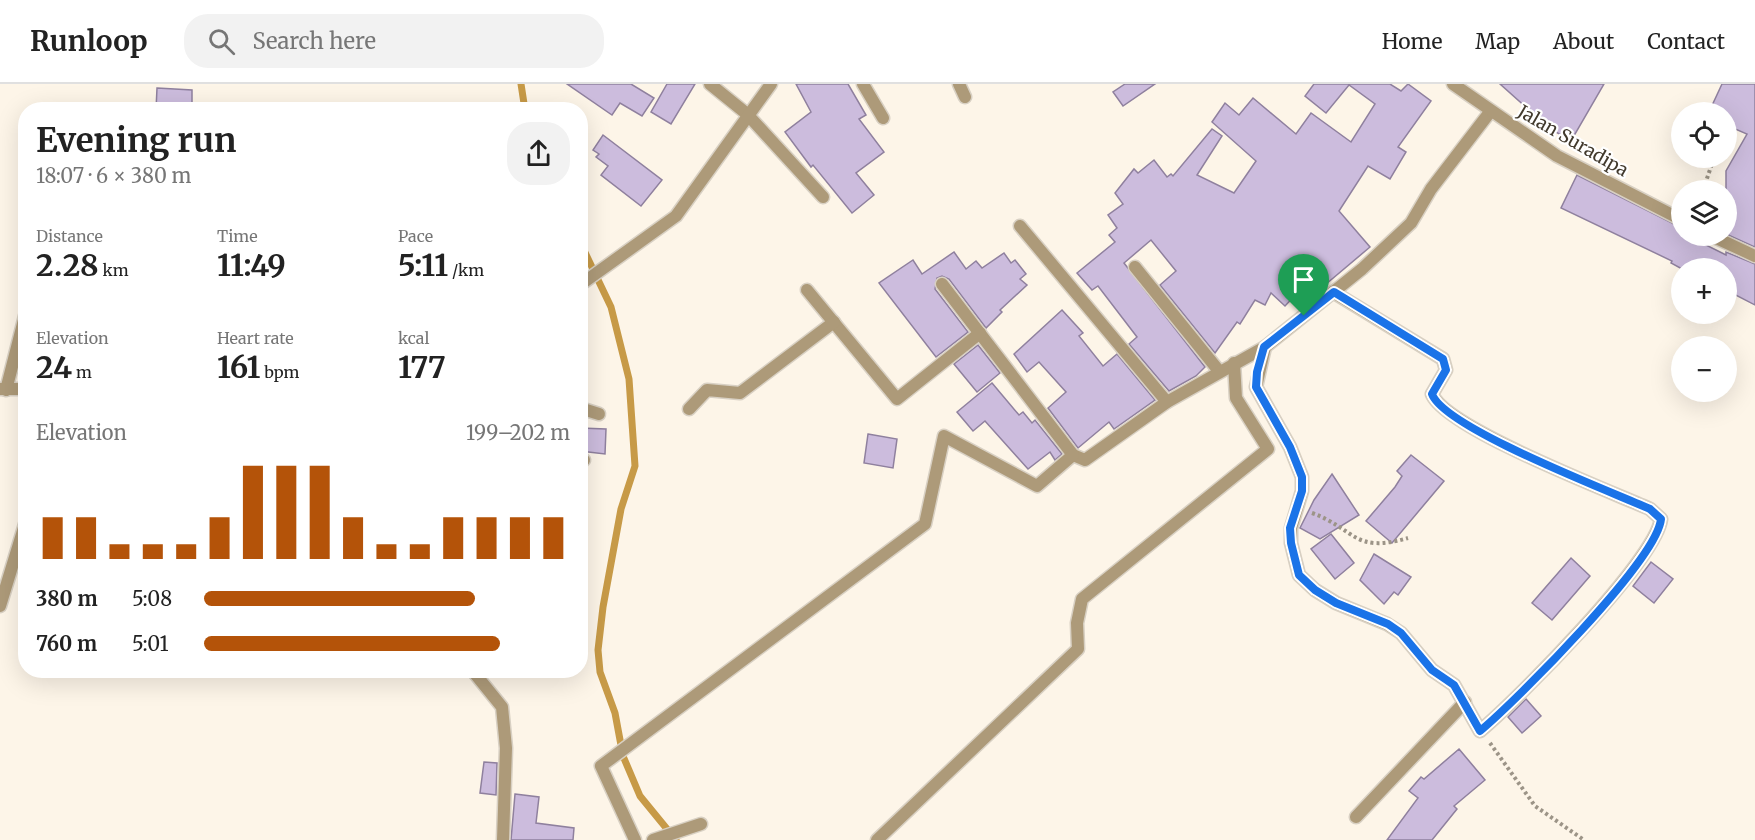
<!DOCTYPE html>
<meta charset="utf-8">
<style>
:root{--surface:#fff;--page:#f2f2f2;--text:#222;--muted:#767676;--line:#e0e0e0;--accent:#b45309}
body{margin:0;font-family:Merriweather,serif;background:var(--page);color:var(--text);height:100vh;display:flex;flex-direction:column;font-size:22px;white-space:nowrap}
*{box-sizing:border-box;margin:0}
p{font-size:20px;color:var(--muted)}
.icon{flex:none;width:33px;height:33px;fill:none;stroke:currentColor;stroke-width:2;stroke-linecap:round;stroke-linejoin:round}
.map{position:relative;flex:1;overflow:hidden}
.side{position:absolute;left:18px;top:18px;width:570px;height:576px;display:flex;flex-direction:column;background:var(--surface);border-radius:24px;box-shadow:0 6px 24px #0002}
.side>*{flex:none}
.fabs{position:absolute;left:1671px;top:18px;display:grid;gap:12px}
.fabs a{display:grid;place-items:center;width:66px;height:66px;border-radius:50%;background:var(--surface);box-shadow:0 6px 24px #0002;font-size:30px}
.pin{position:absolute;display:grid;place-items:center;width:51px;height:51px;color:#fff;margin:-62px -26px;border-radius:50% 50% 50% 0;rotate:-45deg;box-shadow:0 0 6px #0007}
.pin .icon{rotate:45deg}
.round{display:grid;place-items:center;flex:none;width:63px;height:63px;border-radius:24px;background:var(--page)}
.headline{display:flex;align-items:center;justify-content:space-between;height:102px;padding:0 18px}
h1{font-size:33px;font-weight:700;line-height:45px}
.figures{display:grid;grid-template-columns:repeat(3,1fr);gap:9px;height:102px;padding:6px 18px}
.figures div{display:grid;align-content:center}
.figures b{font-size:30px;font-weight:700}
.figures small{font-size:16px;font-weight:400}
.figures p{font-size:16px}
.chart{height:168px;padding:12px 18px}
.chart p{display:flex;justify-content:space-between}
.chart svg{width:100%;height:108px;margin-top:6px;stroke:var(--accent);stroke-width:6}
ul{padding:0 18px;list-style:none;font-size:20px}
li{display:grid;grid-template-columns:96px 72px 1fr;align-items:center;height:45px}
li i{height:15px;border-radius:8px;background:var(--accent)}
header{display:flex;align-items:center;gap:36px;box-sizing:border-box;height:84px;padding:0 30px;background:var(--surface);border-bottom:2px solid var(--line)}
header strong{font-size:28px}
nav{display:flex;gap:33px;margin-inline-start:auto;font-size:21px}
.search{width:420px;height:54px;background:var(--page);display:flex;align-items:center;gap:15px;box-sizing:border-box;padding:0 21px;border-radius:24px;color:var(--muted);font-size:22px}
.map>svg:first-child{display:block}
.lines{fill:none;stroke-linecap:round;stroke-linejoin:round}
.stream{stroke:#c79a47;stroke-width:7}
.building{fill:#ccbcdd;stroke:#8f809e;stroke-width:1.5}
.minor-casing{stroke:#d8d0c3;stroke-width:15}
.tertiary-casing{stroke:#d8d0c3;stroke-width:15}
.path{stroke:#9c9487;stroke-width:4;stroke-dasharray:3 3;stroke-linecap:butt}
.minor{stroke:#ad9a79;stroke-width:12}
.tertiary{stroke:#ad9a79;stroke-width:12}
.route-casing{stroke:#fff;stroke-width:12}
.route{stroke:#1a73e8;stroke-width:8}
.labels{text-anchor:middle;stroke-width:4.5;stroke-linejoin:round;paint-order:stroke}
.street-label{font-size:18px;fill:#423a2d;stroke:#fff}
</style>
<header>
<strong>Runloop</strong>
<div class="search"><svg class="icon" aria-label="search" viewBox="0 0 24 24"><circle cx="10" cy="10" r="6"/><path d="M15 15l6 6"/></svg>Search here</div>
<nav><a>Home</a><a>Map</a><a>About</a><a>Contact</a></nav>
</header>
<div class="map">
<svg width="1755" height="756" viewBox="0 0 1755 756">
<rect width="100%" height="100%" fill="#fdf5e8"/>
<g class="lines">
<!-- stream -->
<g class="stream">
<path d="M 521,0 L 525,26"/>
<path d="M 580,158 L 611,223 L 629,295 L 635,382 L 621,425 L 603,523 L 598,566 L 600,588 L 615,629 L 623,672 L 640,712 L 676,756"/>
</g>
</g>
<!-- building -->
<g class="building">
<path d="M 567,0 L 631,0 L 654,14 L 642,32 L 620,19 L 612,31 Z"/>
<path d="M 667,0 L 695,0 L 671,40 L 651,28 Z"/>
<path d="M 796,0 L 848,0 L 866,31 L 859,35 L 884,68 L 856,89 L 874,111 L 852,129 L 813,81 L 811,83 L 785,48 L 811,28 Z"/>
<path d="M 1125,0 L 1155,0 L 1123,22 L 1113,8 Z"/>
<path d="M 1314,0 L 1390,0 L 1401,7 L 1408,0 L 1431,17 L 1398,63 L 1406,68 L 1390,95 L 1368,82 L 1339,127 L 1370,163 L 1319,206 L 1304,202 L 1285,222 L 1271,209 L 1265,221 L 1255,216 L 1240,240 L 1237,238 L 1215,269 L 1160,201 L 1176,187 L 1151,156 L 1124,179 L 1205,283 L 1196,292 L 1169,307 L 1129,260 L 1137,253 L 1098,202 L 1092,206 L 1077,189 L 1115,158 L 1109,151 L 1117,144 L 1108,131 L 1123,120 L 1115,109 L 1134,85 L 1138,89 L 1154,76 L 1167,93 L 1171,90 L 1173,92 L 1212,45 L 1222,52 L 1197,91 L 1234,109 L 1256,77 L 1212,38 L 1225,19 L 1239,31 L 1253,14 L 1296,50 L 1311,29 L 1351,58 L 1375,20 L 1349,1 L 1326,29 L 1305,12 Z"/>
<path d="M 1500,0 L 1604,0 L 1571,57 L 1549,44 Z"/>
<path d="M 1722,0 L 1755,0 L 1755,163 L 1726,150 L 1726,87 L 1747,50 L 1726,41 L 1726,28 L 1709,28 Z"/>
<path d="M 157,4 L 192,6 L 192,26 L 156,26 Z"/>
<path d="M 603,51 L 662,96 L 641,122 L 601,91 L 608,82 L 596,73 L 599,70 L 593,66 Z"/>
<path d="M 1577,91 L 1682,144 L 1682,152 L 1688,152 L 1726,171 L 1726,168 L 1755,180 L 1755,221 L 1726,206 L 1726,184 L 1682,185 L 1671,179 L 1672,177 L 1561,124 Z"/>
<path d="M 954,168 L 966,185 L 976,177 L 982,184 L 1004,169 L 1011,179 L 1015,176 L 1026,190 L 1020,195 L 1027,201 L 1000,226 L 1002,228 L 986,244 L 949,195 L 942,192 L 937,194 L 935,205 L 968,248 L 936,273 L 879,199 L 913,176 L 922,190 Z"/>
<path d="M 1062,226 L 1083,249 L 1079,252 L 1103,282 L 1117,270 L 1155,316 L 1114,345 L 1109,338 L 1078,364 L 1048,324 L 1066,308 L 1039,278 L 1027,288 L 1014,270 Z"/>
<path d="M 978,261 L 1000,289 L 977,308 L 954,280 Z"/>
<path d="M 992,299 L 1019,331 L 1023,328 L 1032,339 L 1035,336 L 1062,370 L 1055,376 L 1050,368 L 1028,385 L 985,337 L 973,347 L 957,328 Z"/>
<path d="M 580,344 L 606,345 L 605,370 L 580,367 Z"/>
<path d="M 868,350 L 897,355 L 893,384 L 864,379 Z"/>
<path d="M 1411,371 L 1444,397 L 1392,459 L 1366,437 L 1395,403 L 1402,392 L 1397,387 Z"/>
<path d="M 1332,390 L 1359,431 L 1320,455 L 1300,444 L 1314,416 Z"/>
<path d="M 1331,450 L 1354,479 L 1335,495 L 1311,465 Z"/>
<path d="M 1374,470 L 1411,493 L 1398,511 L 1394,508 L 1384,520 L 1360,496 Z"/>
<path d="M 1571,474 L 1590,492 L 1552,536 L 1532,519 Z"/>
<path d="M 1651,478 L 1673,495 L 1654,519 L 1633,502 Z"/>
<path d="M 1526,615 L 1541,632 L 1522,649 L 1508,633 Z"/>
<path d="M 1459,665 L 1485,696 L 1454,722 L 1457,725 L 1432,756 L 1387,756 L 1418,714 L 1409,707 L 1421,693 L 1424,695 Z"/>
<path d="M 484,678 L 497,679 L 496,711 L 480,709 Z"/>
<path d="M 515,710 L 539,713 L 536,739 L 574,744 L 573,756 L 511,756 Z"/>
</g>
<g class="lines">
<defs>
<g id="minor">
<path d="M 710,0 L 747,30 L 823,113"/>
<path d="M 863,0 L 883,34"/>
<path d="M 959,0 L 965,13"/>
<path d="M 1020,142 L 1167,318"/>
<path d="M 1135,183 L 1219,287"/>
<path d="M 942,200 L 1073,371 L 1085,376 L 1167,318 L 1265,263 L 1362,185 L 1411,139 L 1431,105 L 1490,28"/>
<path d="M 807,206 L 897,315 L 980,249"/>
<path d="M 1265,263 L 1256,303 L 1290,363 L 1302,393 L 1302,407 L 1291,444 L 1291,459 L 1299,491 L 1315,506 L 1336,519 L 1387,540 L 1401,549 L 1432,586 L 1454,601 L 1480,647 C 1516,617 1656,476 1661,435 L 1650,425 C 1612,408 1445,344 1432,310 L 1446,286 L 1443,275 L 1333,208"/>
<path d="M 6,306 L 26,228"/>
<path d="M 580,324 L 599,330"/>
<path d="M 689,325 L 707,306 L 740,309 L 834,238"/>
<path d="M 580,375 L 584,376"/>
<path d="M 0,522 L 26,437"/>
<path d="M 472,586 L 502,623 L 506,664 L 503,756"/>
<path d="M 1356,733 L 1465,618"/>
<path d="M 635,756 L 601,682 L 925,440 L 944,352 L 1037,402 L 1073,371"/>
<path d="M 653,756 L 701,740"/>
<path d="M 877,756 L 1078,565 L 1077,539 L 1082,515 L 1268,365 L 1236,314 L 1234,279"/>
</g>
<g id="tertiary">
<path d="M 1453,0 L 1557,72 L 1682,136"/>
<path d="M 1712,152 L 1755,172"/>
<path d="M 580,201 L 676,132 L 771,0"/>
<path d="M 0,305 L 26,305"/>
</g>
</defs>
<!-- minor casing -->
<use href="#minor" class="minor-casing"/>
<!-- tertiary casing -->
<use href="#tertiary" class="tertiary-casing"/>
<!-- path -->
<g class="path">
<path d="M 1703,106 L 1714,74"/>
<path d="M 1312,429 C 1356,445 1353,470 1408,454"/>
<path d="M 1490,659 L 1535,722 L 1584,756"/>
</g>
<!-- minor -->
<use href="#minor" class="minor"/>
<!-- tertiary -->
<use href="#tertiary" class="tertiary"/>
</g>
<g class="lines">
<defs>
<path id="route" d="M 1334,208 L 1443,275 L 1446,286 L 1432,310 C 1444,344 1612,408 1650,425 L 1661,435 C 1657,476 1516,617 1480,647 L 1454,601 L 1432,586 L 1401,549 L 1388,540 L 1336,519 L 1315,506 L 1299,491 L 1291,459 L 1290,444 L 1302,407 L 1302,393 L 1290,363 L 1256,303 L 1257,288 L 1264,263 Z"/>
</defs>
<!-- route casing -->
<use href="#route" class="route-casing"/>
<!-- route -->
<use href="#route" class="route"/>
</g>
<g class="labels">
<!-- street labels -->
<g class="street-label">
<text transform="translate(1573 57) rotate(30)" y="6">Jalan Suradipa</text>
</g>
</g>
</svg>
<div class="fabs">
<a><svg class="icon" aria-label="locate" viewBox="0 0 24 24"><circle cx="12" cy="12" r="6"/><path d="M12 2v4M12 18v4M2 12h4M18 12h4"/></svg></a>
<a><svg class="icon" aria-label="layers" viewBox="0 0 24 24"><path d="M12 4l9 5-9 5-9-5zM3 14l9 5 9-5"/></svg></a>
<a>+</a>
<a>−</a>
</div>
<div class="pin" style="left:1304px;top:232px;background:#1e9e55"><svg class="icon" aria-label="arrive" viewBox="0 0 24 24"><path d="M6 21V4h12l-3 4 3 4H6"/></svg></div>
<section class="side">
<div class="headline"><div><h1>Evening run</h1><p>18:07 · 6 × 380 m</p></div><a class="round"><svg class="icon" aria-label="share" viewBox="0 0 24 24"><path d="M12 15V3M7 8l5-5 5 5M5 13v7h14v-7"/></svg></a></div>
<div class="figures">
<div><p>Distance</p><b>2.28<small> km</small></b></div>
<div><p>Time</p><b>11:49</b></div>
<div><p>Pace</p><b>5:11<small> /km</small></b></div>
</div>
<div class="figures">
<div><p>Elevation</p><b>24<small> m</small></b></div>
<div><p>Heart rate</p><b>161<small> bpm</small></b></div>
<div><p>kcal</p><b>177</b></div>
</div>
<div class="chart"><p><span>Elevation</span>199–202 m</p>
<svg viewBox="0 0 160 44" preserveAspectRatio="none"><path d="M5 44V27M15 44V27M25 44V38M35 44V38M45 44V38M55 44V27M65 44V6M75 44V6M85 44V6M95 44V27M105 44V38M115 44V38M125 44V27M135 44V27M145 44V27M155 44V27"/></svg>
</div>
<ul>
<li><b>380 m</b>5:08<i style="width:74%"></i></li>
<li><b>760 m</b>5:01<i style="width:81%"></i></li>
</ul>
</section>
</div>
